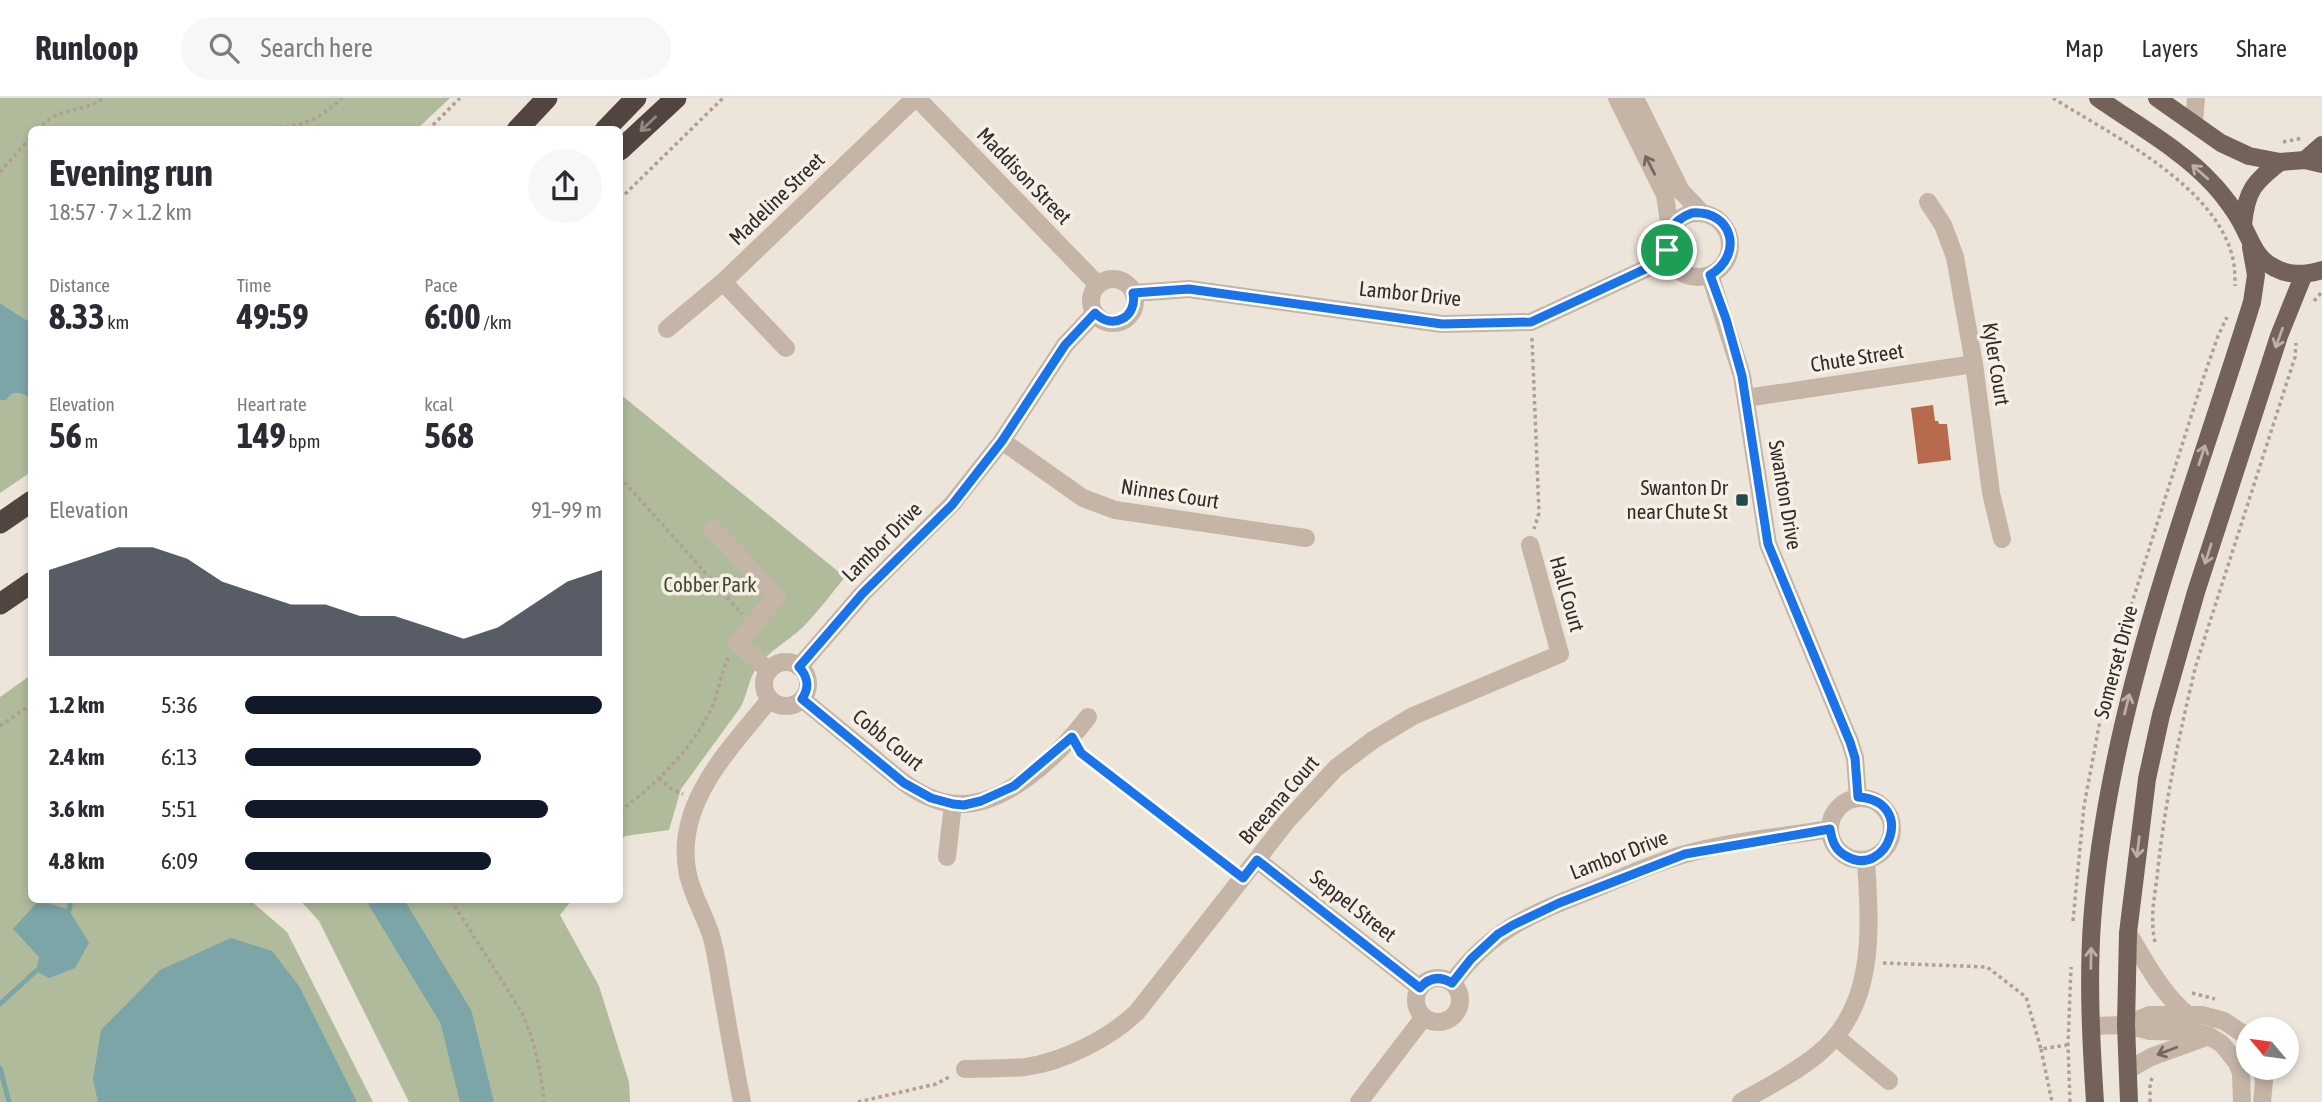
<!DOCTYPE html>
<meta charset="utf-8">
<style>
:root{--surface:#fff;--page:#f7f7f7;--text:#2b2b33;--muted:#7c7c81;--line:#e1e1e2;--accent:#111827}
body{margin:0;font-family:"Asap Condensed",sans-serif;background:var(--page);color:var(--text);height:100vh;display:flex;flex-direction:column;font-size:26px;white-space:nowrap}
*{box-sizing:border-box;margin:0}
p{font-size:23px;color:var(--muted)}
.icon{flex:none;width:38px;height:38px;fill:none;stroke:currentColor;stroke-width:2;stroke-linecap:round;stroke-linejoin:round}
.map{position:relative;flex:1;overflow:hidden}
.sheet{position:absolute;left:28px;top:28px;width:595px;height:777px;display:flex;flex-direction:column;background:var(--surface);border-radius:10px;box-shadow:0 4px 10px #0003}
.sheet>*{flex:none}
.needle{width:46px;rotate:299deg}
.fabs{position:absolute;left:2236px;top:919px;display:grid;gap:14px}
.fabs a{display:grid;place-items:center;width:63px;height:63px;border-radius:50%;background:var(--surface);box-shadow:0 4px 10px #0003;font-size:35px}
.pin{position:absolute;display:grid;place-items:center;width:60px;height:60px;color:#fff;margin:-30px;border:4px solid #fff;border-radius:50%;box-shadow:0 2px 7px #0007}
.round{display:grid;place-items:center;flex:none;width:74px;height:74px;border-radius:37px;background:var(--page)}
.headline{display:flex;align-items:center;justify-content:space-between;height:119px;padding:0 21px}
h1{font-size:38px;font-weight:700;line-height:52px}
.metrics{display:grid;grid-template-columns:repeat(3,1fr);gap:10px;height:119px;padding:7px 21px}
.metrics div{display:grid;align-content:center}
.metrics b{font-size:35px;font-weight:700}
.metrics small{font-size:19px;font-weight:400}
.metrics p{font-size:19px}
.chart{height:196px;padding:14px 21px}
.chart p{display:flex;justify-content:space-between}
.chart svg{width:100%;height:126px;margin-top:7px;fill:var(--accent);opacity:.7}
ul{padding:0 21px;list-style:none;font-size:23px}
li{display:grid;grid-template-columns:112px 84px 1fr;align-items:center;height:52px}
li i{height:18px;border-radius:9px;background:var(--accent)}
header{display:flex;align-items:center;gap:42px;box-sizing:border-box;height:98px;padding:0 35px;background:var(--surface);border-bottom:2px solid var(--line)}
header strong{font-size:33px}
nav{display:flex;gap:38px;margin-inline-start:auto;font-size:24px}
.search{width:490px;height:63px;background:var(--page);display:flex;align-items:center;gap:18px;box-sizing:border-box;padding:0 24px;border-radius:38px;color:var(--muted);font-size:26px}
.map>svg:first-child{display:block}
.green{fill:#b0bb9c}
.water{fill:#7ca5a7}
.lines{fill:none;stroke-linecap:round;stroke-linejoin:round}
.stream{stroke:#7ca5a7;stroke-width:5}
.river{stroke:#7ca5a7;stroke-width:33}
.building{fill:#b76a4e}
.path{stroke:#b09f92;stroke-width:3.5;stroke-dasharray:3.5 3.5;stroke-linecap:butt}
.minor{stroke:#c4b5a7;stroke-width:18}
.major{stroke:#72625a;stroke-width:18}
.highway{stroke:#52453f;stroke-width:21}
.oneway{stroke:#948981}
.oneway2{stroke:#746961}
.oneway3{stroke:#bbb0a6}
.route-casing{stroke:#fff;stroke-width:14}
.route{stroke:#1a73e8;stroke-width:9}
.poi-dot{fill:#224b4e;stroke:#f6efe5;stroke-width:2.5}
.labels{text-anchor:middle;stroke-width:7;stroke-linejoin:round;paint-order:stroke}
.street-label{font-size:21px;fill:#322b27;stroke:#f6efe5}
.poi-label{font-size:21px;fill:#322b27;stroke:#f6efe5;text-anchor:end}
.park-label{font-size:21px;fill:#414d2e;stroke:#f6efe5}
</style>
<header>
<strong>Runloop</strong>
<div class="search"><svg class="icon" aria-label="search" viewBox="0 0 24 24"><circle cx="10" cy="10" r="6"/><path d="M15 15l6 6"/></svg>Search here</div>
<nav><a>Map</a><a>Layers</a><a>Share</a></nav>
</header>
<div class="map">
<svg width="2322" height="1004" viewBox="0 0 2322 1004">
<rect width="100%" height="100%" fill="#eee5da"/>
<!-- green -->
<g class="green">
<path d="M 0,0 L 450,0 L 417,31 L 32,32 L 31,225 L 0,205 Z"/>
<path d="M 19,295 L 31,300 L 31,374 L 0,395 L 0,302 L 6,302 L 10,296 Z"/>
<path d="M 620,296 L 845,479 C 832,495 820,511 806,526 C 791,542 764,555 754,574 C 748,585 747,598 740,610 L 681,691 L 669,732 L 625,738 L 620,744 Z"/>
<path d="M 31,577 L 32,802 L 250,802 L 287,834 L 373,1004 L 0,1004 L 0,599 Z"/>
<path d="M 300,802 L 572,802 L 560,817 L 599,888 L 629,984 L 630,1004 L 409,1004 L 319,823 Z"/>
</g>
<!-- water -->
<g class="water">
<path d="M 0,205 L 31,225 L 31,300 L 19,295 L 11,296 L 6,302 L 0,302 Z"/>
<path d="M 39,802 L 69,812 L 89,845 L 75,870 L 49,880 L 36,873 L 39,859 L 13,831 Z"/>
<path d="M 231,840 L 272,853 L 299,888 L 357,1004 L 98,1004 L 93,981 L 101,932 L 160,872 Z"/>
</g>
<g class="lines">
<!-- stream -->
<g class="stream">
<path d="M 69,812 L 71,802"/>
<path d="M 0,906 L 36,873"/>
<path d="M 0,970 L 9,1004"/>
</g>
<!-- river -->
<path class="river" d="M 385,802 L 456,919 L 477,1004"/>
</g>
<!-- building -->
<path class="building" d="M 1933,307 L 1935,323 L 1938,323 L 1939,326 L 1947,326 L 1951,362 L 1918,366 L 1911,310 Z"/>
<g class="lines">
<!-- path -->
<g class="path">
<path d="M 2053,0 C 2113,38 2216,87 2233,161 C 2235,170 2235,179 2235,188"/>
<path d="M 278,29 C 305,29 323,18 342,0"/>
<path d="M 37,32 C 62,5 81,17 103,0"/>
<path d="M 428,32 L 460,0"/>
<path d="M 2283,44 L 2303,40"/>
<path d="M 0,74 L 32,38"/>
<path d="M 620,101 L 723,0"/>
<path d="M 2314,203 L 2322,194"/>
<path d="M 1532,240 L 1539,415 L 1534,431"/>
<path d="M 620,256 L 622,254"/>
<path d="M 620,379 L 742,516"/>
<path d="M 0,628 L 32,606"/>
<path d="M 1080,652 L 1230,771"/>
<path d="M 659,680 L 673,692 L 683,696"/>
<path d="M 620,713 C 656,686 691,653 711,611 C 719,595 720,575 729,559"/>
<path d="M 451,802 L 522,915 C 535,943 541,973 544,1004"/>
<path d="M 2073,823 L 2084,708 L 2102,612 L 2117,552 L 2202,284 L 2218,238 L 2227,219"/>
<path d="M 2155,844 C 2150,823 2154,801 2157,780 C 2164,708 2179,637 2196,567 L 2295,259 L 2296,245"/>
<path d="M 1883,865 L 1987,869 L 2026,899 L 2041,951 L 2067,947"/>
<path d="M 2192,895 L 2215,901"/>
<path d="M 2041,951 L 2052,1004"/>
<path d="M 858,1004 L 936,986 L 951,978"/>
<path d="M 2070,1004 L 2068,947 L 2071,869"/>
<path d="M 2150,1004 L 2150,986 L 2153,977"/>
</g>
<!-- minor -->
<g class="minor">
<path d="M 917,0 L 1098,187"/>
<path d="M 1617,0 L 1665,97 L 1670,131"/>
<path d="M 1635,0 L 1681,93 L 1702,115"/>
<path d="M 2194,25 L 2196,0"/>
<path d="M 1928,104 L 1943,127 L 1955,159 L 1974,266 L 1991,395 L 2002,441"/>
<circle cx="1698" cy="147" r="32"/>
<path d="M 1710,177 L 1742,278 L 1768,446 L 1850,644 L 1855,660 L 1858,699"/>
<circle cx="1113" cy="203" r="22"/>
<path d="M 723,184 L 786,250"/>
<path d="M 1134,195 L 1189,191 L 1442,226 L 1531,224 L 1669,160"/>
<path d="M 667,231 L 723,184 L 915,0"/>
<path d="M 1746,300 L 1974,266"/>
<path d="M 1002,343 L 1083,400 L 1115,412 L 1306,440"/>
<path d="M 713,431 L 777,499 L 737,544 L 769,573"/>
<circle cx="786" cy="586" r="22"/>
<path d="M 799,569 L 863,495 L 952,406 L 1002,343 L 1065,247 L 1095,215"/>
<path d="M 802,601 C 824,619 846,637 868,655 C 891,674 913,696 943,704 C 998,718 1058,658 1088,619"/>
<circle cx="1861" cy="731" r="31"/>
<path d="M 947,759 L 953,706"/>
<path d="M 1257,762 L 1420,890"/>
<path d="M 2128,835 C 2146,864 2161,895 2188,917"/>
<circle cx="1438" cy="902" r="22"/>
<path d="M 1452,885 C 1489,833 1534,814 1592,792 C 1621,780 1651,766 1682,757 C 1729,743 1781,739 1830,731"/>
<path d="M 2126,927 L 2149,917 L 2202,917 L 2224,923 L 2242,935 L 2249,943"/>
<path d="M 2091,928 L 2126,927 L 2150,933 L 2195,934 L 2209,938 L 2222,946 L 2237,965 L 2241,975 L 2242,1004"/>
<path d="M 1836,939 L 1889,983"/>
<path d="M 2261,970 L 2264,983 L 2262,1004"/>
<path d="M 965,971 C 985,970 1006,971 1025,969 C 1063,964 1110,940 1137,914 L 1287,723 L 1336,670 L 1373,642 L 1413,618 L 1560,556 L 1530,447"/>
<path d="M 2128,972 L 2151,959 L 2209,938"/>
<path d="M 742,1004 C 735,969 729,934 723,899 C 719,879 717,857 711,837 C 704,816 693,798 688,777 C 673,706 730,651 770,601"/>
<path d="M 1359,1004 L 1424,919"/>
<path d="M 1741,1004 C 1767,989 1795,975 1818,956 C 1877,908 1870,830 1866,762"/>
</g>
<!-- major -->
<g class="major">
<path d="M 2098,0 C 2133,25 2182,52 2211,84 C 2221,94 2237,115 2243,128 C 2252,145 2256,161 2275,170 C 2290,178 2306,177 2322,172"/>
<path d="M 2157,0 L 2221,45 L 2249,58 L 2280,64 L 2305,62 L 2322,66"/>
<path d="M 2305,62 L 2322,47"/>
<path d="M 2243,127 C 2246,93 2254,84 2280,64"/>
<path d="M 2095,1004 C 2091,944 2088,884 2092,824 C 2108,608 2189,408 2252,204 L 2256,177 L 2251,149"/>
<path d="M 2129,1004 L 2126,927 L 2128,835 L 2147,681 L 2161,617 L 2196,494 L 2279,238 L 2304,176"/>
</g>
<!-- highway -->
<g class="highway">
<path d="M 517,32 L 547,0"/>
<path d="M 605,32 L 636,0"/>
<path d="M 620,52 L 676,0"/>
<path d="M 0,425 L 32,403"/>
<path d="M 0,506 L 32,484"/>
</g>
</g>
<!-- one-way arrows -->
<defs><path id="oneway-shaft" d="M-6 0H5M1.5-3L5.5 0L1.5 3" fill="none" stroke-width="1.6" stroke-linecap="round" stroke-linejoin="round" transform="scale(1.75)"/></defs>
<use class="oneway" href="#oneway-shaft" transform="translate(648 26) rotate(137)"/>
<g class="oneway2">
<use href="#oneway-shaft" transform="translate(1650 67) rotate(-117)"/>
<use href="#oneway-shaft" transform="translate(2167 953) rotate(159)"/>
</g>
<g class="oneway3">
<use href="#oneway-shaft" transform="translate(2200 74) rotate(-139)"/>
<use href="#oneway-shaft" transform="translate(2279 240) rotate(110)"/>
<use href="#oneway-shaft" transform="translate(2202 357) rotate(-72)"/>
<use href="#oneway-shaft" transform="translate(2208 456) rotate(108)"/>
<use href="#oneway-shaft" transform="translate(2127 606) rotate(-76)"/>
<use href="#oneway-shaft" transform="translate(2138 749) rotate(97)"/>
<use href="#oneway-shaft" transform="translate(2091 860) rotate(-89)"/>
</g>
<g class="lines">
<defs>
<path id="route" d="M 1692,115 C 1733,112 1744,157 1710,177 L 1726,221 L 1742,278 L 1768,446 L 1850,644 L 1855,660 L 1858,699 C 1918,703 1887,782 1846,758 C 1835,752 1832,743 1830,731 L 1685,756 L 1559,805 L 1513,827 L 1498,836 L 1471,861 L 1452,885 C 1440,878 1429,879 1420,890 L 1257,762 L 1243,780 L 1081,655 L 1072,639 L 1014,688 L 981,703 L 964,707 L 953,706 L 931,700 L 904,685 L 802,601 C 810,589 808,579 799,569 L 863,495 L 952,407 L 1002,343 L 1065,247 L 1095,215 C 1112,233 1138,219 1133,195 L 1189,191 L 1442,226 L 1531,224 L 1669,160 C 1662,139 1672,122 1692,115 Z"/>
</defs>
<!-- route casing -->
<use href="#route" class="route-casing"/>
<!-- route -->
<use href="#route" class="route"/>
</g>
<!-- markers -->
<rect class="poi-dot" x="1735" y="395" width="14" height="14" rx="3.5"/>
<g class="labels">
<!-- street labels -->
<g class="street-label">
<text transform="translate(1024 78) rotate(46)" y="7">Maddison Street</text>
<text transform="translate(777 101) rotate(-44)" y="7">Madeline Street</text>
<text transform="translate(1410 196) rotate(6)" y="7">Lambor Drive</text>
<text transform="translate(1857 260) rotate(-9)" y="7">Chute Street</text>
<text transform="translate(1996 266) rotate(81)" y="7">Kyler Court</text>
<text transform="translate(1170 396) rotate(9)" y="7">Ninnes Court</text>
<text transform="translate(1785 397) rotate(80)" y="7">Swanton Drive</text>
<text transform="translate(882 444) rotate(-45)" y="7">Lambor Drive</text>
<text transform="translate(1567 496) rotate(74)" y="7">Hall Court</text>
<text transform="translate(2116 564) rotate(-75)" y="7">Somerset Drive</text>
<text transform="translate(888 642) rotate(39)" y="7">Cobb Court</text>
<text transform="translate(1279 702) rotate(-49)" y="7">Breeana Court</text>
<text transform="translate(1619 757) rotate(-21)" y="7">Lambor Drive</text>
<text transform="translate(1353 808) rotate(38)" y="7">Seppel Street</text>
</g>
<!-- poi labels -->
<g class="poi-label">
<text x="1728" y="397">Swanton Dr<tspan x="1728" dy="24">near Chute St</tspan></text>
</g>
<!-- park labels -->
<g class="park-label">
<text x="710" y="494">Cobber Park</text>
</g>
</g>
</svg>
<div class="fabs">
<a><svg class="needle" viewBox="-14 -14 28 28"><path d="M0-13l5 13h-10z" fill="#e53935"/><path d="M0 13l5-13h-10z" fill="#7c7c81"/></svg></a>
</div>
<div class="pin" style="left:1667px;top:152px;background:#1e9e55"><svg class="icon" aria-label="arrive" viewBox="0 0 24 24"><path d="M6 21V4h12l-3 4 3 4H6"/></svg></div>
<section class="sheet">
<div class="headline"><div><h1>Evening run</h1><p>18:57 · 7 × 1.2 km</p></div><a class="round"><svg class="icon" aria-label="share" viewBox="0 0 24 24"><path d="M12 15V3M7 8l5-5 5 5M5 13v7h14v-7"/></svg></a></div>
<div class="metrics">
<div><p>Distance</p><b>8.33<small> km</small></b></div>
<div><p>Time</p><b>49:59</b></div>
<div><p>Pace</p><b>6:00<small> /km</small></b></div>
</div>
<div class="metrics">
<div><p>Elevation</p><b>56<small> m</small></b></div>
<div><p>Heart rate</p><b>149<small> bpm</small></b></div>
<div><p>kcal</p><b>568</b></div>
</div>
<div class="chart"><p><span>Elevation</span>91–99 m</p>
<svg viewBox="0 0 160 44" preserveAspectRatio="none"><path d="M0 44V14L10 10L20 6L30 6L40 10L50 18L60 22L70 26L80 26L90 30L100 30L110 34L120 38L130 34L140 26L150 18L160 14V44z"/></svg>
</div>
<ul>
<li><b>1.2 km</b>5:36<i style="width:100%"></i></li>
<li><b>2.4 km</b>6:13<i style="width:66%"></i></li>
<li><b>3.6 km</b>5:51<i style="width:85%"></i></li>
<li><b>4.8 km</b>6:09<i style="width:69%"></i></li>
</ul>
</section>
</div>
